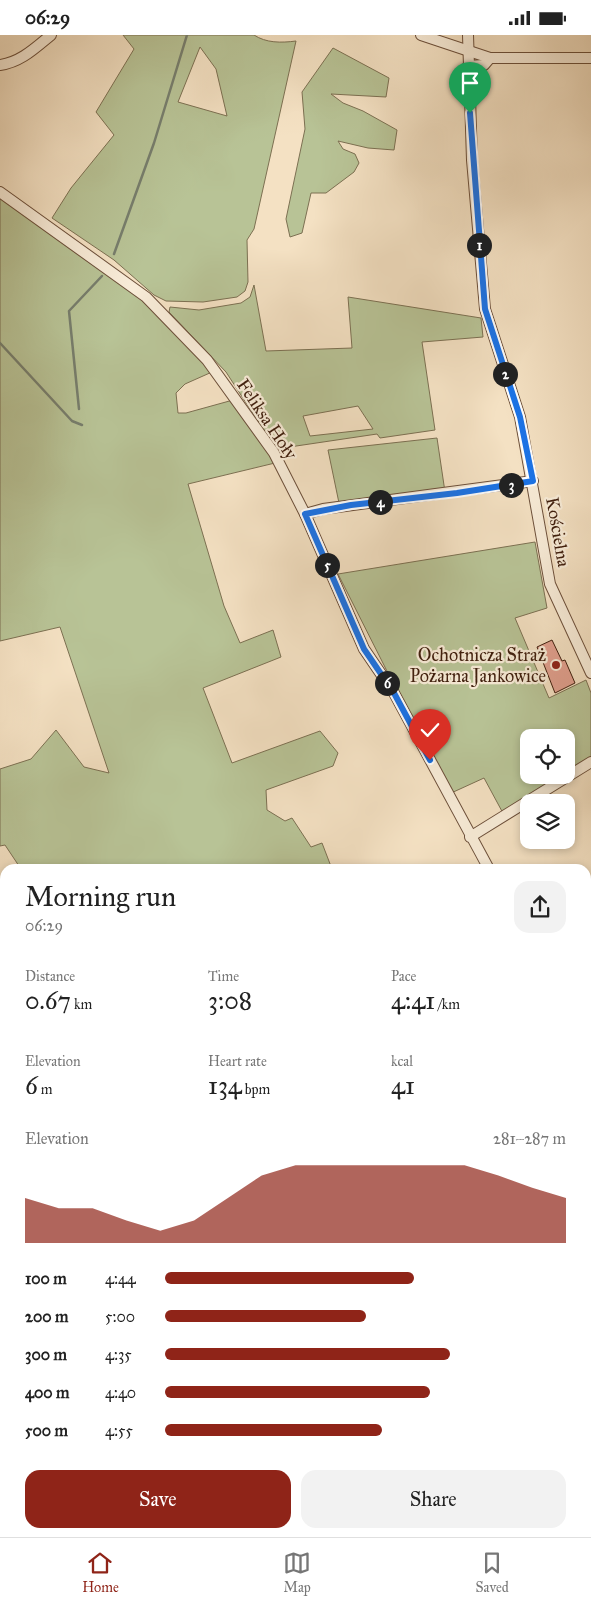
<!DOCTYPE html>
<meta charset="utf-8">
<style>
:root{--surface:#fff;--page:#f2f2f2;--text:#222;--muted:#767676;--line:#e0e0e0;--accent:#8f2418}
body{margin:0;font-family:"IM FELL Great Primer",serif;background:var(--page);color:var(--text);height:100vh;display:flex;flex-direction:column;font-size:19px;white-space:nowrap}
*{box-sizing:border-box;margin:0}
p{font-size:16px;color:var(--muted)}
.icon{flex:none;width:28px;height:28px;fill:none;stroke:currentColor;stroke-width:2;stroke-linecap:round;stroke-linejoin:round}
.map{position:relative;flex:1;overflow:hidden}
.panel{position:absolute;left:0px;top:829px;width:591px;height:674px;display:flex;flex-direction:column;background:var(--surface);border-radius:15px 15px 0 0;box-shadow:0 2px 8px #0003}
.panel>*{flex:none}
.buttons{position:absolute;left:520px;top:694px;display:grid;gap:10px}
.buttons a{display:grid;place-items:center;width:55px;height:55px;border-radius:10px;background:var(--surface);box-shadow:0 2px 8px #0003;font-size:25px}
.pin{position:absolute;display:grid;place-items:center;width:42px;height:42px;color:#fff;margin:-51px -21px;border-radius:50% 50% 50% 0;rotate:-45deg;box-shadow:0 0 5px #0007}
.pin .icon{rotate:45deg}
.km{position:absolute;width:25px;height:25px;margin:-12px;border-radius:50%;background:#222;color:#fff;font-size:14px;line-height:25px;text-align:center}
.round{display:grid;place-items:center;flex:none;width:52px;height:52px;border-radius:15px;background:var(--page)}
.summary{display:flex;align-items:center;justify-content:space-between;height:85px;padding:0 25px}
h1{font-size:28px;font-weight:600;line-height:38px}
.metrics{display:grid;grid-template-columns:repeat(3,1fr);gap:8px;height:85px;padding:5px 25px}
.metrics div{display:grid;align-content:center}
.metrics b{font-size:25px;font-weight:600}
.metrics small{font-size:14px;font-weight:400}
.metrics p{font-size:14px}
.chart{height:140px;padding:10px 25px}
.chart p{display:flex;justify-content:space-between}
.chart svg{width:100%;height:90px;margin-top:5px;fill:var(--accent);opacity:.7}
.button{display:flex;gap:10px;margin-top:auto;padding:10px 25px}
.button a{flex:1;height:58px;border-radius:15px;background:var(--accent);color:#fff;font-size:20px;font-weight:600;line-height:58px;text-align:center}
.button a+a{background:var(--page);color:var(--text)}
ul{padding:0 25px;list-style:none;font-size:16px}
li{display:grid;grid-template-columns:80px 60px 1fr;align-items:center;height:38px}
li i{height:12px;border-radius:6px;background:var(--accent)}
.status{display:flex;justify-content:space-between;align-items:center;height:35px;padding:0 25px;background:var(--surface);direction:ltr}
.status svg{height:14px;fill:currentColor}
.tab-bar{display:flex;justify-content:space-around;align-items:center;height:70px;border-top:1px solid var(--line);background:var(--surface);font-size:14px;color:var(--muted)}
.tab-bar a{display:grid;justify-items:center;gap:2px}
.tab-bar .current{color:var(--accent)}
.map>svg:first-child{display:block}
.green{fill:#b8c396;stroke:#7c7052;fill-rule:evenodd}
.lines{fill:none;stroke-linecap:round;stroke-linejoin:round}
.stream{stroke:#777e6d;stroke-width:2.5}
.building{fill:#e2a08f;stroke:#3f1e0d}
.minor-casing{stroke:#6c4f3a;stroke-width:12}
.secondary-casing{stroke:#3f1e0d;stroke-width:17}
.minor{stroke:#f8ecd8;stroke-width:10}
.secondary{stroke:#f8ecd8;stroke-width:15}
.route-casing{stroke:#fff;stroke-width:10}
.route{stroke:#1a73e8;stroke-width:6}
.poi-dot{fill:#8f2418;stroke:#f8ecd8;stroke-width:2}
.labels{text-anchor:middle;stroke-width:4.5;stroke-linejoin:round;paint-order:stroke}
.street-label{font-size:18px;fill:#3f1e0d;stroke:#f8ecd8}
.poi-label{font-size:18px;fill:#3f1e0d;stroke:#f8ecd8;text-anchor:end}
</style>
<div class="status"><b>06:29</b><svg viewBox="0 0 49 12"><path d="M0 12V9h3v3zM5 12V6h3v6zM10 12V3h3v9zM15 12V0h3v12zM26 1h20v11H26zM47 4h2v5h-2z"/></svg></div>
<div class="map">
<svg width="591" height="1502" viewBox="0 0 591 1502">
<rect width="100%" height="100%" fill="#f4e1c3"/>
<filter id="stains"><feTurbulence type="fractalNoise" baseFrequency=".004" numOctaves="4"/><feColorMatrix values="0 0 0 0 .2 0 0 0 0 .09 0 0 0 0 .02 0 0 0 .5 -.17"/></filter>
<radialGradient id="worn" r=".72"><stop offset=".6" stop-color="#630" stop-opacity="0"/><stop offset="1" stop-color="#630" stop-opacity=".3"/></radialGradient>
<!-- green -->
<g class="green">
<path d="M 123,0 L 254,0 C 266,8 281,8 296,6 L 254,194 L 247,205 L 248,247 L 245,256 L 237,262 L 203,267 L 166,266 L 154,260 L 114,225 L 52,183 L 71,153 L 114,100 L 96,77 L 134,14 ZM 200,12 L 216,34 L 227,81 L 178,67 Z"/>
<path d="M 333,13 L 389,43 L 386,62 L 331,59 L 343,68 L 363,76 L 397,95 L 394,115 L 368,113 L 338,106 L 343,114 L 355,119 L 359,128 L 354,137 L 326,158 L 311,158 L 302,198 L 290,202 L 286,184 L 305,94 L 302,57 Z"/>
<path d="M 0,160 L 144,263 L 212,337 L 185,349 L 176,358 L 178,378 L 186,378 L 233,365 L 275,428 L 188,449 L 224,571 L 240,608 L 273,595 L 281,622 L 203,653 L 232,728 L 320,696 L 338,718 L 333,731 L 266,755 L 267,775 L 285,786 L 292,783 L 311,812 L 322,808 L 332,834 L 21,834 L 5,810 L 0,811 L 0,734 L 31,724 L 56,695 L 84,732 L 109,738 L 60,592 L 0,606 Z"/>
<path d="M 254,250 L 266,316 L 352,313 L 348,262 L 481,283 L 483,302 L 422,307 L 435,395 L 380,403 L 377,399 L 276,414 L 226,337 L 169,277 L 170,272 L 199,275 L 241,268 L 250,262 ZM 358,371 L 373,394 L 310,401 L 303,381 Z"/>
<path d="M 437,403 L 445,457 L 339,468 L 328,415 Z"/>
<path d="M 535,507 L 547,573 L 515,583 L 549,663 L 586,645 L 591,658 L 591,722 L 566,739 L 566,702 L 529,702 L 529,740 L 564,740 L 504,780 L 484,743 L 449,759 L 338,539 Z"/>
<path d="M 5,1036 L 5,1142 L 0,1144 L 0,1037 Z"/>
<path d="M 586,1090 L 591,1097 L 591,1194 L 587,1196 Z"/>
<path d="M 0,1182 L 5,1182 L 5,1298 L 0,1299 Z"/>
<path d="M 586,1237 L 588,1243 L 591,1242 L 591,1502 L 555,1502 L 553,1498 L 586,1498 Z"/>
<path d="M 5,1495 L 5,1498 L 112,1498 L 114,1502 L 0,1502 Z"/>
<path d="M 302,1498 L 459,1498 L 460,1502 L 291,1502 Z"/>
</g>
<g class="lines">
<!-- stream -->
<g class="stream">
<path d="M 114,219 L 154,108 L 187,0"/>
<path d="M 0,308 L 72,386 L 82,390"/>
<path d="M 79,374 L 69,276 L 102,241"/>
<path d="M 586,1383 L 591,1397"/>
<path d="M 586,1417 L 591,1416"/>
<path d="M 425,1502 L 429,1498"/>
</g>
</g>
<!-- building -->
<path class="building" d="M 552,605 L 562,626 L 565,625 L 575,648 L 555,658 L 537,612 Z"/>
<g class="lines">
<defs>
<g id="minor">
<path d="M 421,0 L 490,23 L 591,23"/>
<path d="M 468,0 L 472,125 L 485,274 L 520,382 L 550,549 L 591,638"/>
<path d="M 0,30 C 21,27 35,13 51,0"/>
<path d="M 468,31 L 484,30 L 490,23"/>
<path d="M 0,157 L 146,262 L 207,325 L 274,418 L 305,479 L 364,614 L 394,658 L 489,834"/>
<path d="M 305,479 L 323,474 L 533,446"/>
<path d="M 470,802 L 591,727"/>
<path d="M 0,980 L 5,999"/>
<path d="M 586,999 L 591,1007"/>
<path d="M 0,1355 L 5,1355"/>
</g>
<g id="secondary">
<path d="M 586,1073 L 591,1070"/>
<path d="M 0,1477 L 5,1474"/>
</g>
</defs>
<!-- minor casing -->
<use href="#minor" class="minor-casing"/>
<!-- secondary casing -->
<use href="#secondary" class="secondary-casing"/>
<!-- minor -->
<use href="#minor" class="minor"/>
<!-- secondary -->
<use href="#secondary" class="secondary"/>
</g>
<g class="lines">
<defs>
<path id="route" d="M 430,725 L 394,658 L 364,614 L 305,479 L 351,470 L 457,458 L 533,446 L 520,382 L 485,274 L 470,78"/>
</defs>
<!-- route casing -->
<use href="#route" class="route-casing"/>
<!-- route -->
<use href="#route" class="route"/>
</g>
<!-- markers -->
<circle class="poi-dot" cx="556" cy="630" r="5"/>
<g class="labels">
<!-- street labels -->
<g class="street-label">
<text transform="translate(267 384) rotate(56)" y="6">Feliksa Hoły</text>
<text transform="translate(558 497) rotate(80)" y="6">Kościelna</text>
</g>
<!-- poi labels -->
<g class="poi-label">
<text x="546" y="626">Ochotnicza Straż<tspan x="546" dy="21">Pożarna Jankowice</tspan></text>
</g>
</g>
<rect width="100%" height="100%" filter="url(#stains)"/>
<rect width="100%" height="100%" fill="url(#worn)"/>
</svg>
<div class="buttons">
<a><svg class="icon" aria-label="locate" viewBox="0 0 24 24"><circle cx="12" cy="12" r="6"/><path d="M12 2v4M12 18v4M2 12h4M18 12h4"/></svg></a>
<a><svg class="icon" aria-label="layers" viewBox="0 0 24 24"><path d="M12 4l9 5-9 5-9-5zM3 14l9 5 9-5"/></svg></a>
</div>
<div class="pin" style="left:470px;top:78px;background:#1e9e55"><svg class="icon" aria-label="arrive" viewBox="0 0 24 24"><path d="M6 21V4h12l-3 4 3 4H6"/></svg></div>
<div class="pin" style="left:430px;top:725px;background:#d93025"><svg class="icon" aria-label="check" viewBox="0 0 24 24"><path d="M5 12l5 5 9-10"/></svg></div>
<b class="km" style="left:479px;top:210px">1</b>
<b class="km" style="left:505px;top:339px">2</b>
<b class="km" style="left:511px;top:450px">3</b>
<b class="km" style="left:380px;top:467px">4</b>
<b class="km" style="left:327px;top:530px">5</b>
<b class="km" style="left:387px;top:648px">6</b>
<section class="panel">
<div class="summary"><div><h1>Morning run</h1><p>06:29</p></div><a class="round"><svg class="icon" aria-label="share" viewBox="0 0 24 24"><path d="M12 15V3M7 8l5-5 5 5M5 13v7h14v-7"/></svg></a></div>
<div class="metrics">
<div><p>Distance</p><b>0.67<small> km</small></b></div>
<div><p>Time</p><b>3:08</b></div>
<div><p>Pace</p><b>4:41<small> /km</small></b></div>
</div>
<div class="metrics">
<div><p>Elevation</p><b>6<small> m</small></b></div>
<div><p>Heart rate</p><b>134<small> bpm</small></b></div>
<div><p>kcal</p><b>41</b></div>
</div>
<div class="chart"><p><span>Elevation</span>281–287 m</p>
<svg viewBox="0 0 160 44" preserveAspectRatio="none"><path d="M0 44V22L10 27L20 27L30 33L40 38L50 33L60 22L70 11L80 6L90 6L100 6L110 6L120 6L130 6L140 11L150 17L160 22V44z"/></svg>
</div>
<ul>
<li><b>100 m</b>4:44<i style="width:62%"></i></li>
<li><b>200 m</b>5:00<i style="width:50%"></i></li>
<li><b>300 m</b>4:35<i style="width:71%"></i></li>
<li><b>400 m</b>4:40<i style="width:66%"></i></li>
<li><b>500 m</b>4:55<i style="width:54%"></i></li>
</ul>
<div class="button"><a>Save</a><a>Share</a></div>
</section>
</div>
<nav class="tab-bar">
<a class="current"><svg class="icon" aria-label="home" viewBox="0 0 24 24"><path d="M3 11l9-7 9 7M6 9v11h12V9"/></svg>Home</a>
<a><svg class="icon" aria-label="map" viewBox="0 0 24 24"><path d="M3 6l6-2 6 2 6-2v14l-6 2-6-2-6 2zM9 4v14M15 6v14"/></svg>Map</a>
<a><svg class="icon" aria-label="saved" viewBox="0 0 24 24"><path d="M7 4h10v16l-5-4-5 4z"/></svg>Saved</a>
</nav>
